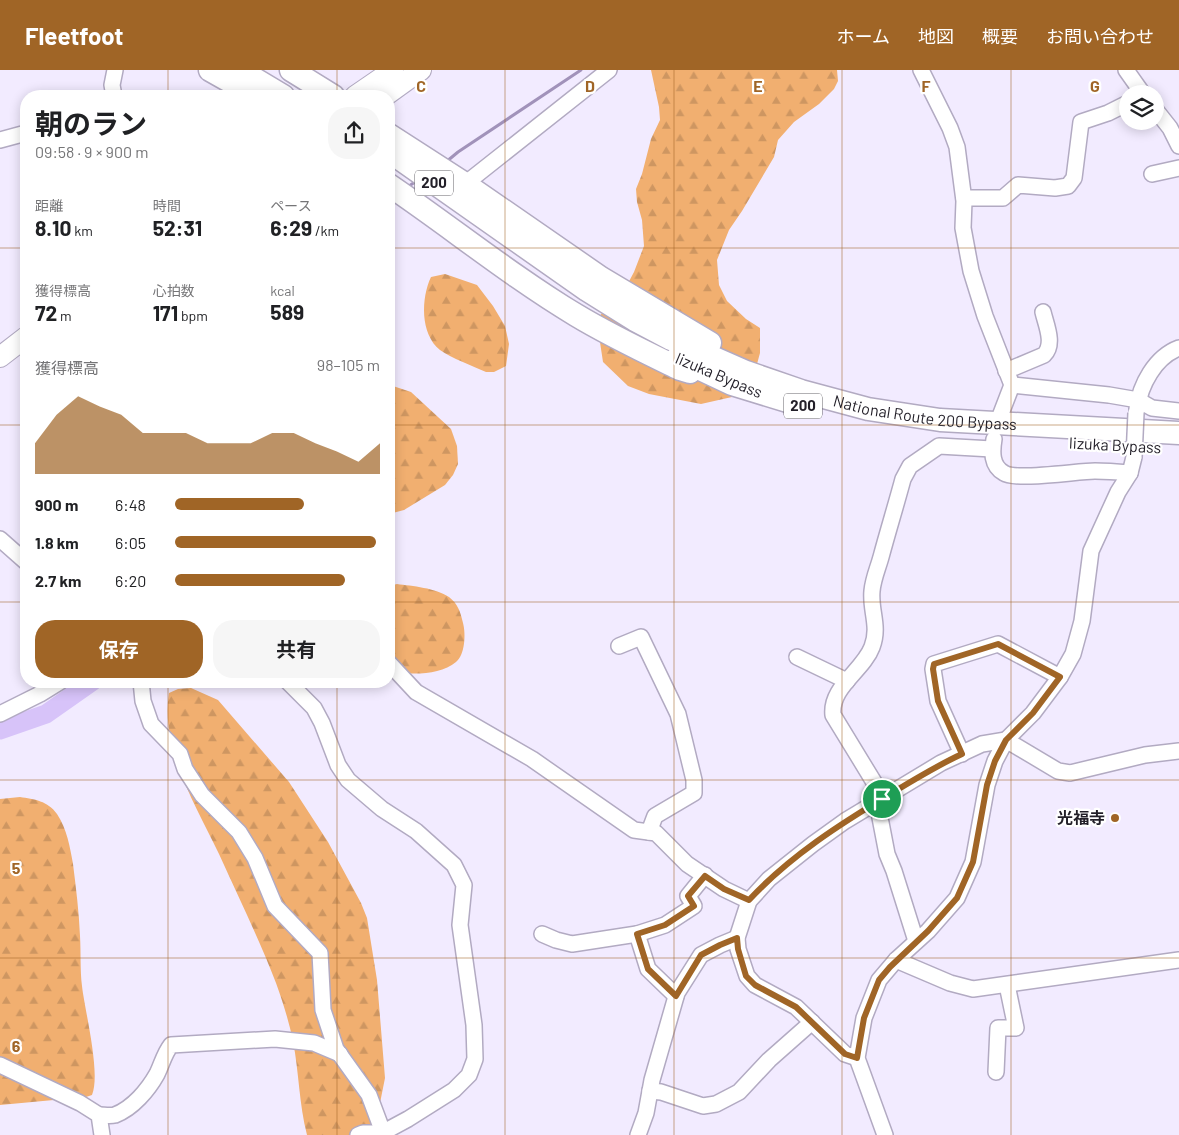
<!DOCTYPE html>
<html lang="ja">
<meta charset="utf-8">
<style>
:root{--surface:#fff;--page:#f6f6f6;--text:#202124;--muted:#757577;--accent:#a06526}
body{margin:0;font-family:Barlow,"Noto Sans JP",sans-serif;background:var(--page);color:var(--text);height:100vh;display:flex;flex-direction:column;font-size:19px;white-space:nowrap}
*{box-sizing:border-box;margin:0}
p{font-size:16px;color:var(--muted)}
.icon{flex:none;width:28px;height:28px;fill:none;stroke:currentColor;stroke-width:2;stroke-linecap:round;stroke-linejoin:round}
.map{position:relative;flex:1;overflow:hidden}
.sheet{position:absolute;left:20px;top:20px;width:375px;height:598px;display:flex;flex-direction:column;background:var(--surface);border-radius:20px;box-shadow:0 2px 12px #0003}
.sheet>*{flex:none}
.fabs{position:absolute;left:1119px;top:15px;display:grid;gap:10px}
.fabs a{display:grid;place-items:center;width:45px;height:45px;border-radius:50%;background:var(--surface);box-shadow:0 2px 12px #0003;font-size:25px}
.pin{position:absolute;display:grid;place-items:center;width:42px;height:42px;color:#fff;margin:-21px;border:2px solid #fff;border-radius:50%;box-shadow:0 1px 5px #0007}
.round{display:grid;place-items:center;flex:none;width:52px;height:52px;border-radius:20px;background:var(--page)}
.head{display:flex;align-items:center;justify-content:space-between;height:85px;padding:0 15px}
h1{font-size:28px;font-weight:700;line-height:38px}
.figures{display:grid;grid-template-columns:repeat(3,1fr);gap:8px;height:85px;padding:5px 15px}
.figures div{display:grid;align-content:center}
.figures b{font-size:21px;font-weight:700}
.figures small{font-size:14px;font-weight:400}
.figures p{font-size:14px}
.chart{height:140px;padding:10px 15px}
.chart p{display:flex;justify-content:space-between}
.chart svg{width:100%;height:90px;margin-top:5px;fill:var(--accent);opacity:.7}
.button{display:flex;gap:10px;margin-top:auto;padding:10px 15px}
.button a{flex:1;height:58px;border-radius:20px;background:var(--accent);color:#fff;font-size:20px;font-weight:700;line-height:58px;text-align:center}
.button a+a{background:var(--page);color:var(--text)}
ul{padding:0 15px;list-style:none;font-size:16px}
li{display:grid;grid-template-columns:80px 60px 1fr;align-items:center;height:38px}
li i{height:12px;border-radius:6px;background:var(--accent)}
header{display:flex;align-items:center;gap:30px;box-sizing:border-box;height:70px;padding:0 25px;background:var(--accent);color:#fff}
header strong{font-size:24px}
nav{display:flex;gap:28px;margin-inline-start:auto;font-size:18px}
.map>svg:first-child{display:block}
.forest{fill:url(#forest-firs)}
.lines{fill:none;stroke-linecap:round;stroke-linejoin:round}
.stream{stroke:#a192ba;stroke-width:3}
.river{stroke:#d7c3f9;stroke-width:19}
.minor-casing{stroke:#b2aac2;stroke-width:18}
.major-casing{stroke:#b2aac2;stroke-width:22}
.highway-casing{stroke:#b2aac2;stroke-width:25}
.minor{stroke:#fff;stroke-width:15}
.major{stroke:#fff;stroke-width:20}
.highway{stroke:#fff;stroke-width:22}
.minor-bridge-casing{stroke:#b2aac2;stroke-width:18;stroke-linecap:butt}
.minor-bridge{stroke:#fff;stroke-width:15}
.route-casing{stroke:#fff;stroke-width:10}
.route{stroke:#a06526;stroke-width:6}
.grid{fill:none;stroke:#a06526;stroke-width:1;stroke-opacity:0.55}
.poi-dot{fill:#a06526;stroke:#fff;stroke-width:2}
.labels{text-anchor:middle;stroke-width:4.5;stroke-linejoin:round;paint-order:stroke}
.shield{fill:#fff;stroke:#646268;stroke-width:1}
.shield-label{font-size:15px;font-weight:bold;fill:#221f28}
.street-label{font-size:16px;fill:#221f28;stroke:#fff}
.poi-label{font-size:16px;font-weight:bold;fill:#221f28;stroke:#fff;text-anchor:end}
.grid-label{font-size:16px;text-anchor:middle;font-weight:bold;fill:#a06526;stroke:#fff;stroke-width:4.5;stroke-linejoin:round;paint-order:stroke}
</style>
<header>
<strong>Fleetfoot</strong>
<nav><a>ホーム</a><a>地図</a><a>概要</a><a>お問い合わせ</a></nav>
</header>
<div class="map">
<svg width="1179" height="1065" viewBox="0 0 1179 1065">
<defs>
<pattern id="forest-firs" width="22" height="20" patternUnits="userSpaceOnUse" patternTransform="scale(1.25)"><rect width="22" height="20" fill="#f1af70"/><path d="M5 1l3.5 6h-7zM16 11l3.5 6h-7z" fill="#ce9661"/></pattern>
</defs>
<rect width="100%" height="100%" fill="#f2ebff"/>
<!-- forest -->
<g class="forest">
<path d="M 651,0 L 837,0 L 838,11 L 834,19 L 819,34 L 794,52 L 778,70 L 774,87 L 742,141 L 729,160 L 717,190 L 719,215 L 727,231 L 746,249 L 760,258 L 760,283 L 754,305 L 744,322 L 732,327 L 701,334 L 649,324 L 628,316 L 603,292 L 598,259 L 599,247 L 614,228 L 626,217 L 634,202 L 644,176 L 642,150 L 637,132 L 636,119 L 642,104 L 651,69 L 660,50 L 659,37 Z"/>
<path d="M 445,204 L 477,215 L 493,236 L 505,256 L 509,274 L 506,296 L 494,302 L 486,302 C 473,296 451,288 440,280 C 420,264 421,228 431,207 Z"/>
<path d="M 389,316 L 393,316 L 411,322 L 451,359 L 457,376 L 458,394 L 453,405 L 445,415 L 404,440 L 389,444 Z"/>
<path d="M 397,514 C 412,516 436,518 449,527 C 458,534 460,541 463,553 C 466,564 465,585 456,592 C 439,606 409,605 389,601 L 389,516 Z"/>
<path d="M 191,618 L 218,630 L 289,712 L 328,772 L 361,833 L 367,848 L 377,910 L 385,1008 L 376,1053 L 369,1065 L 307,1065 C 299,1034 299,1002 293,971 C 289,952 283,932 276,913 C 259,869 238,826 219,784 C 196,736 160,678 169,623 L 178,619 Z"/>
<path d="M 20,727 C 34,729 48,731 57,744 C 67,759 70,777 73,794 C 76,818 79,842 80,866 C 81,883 80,900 82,916 C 85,942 101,1003 92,1025 L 86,1027 L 0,1035 L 0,729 Z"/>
</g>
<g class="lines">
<!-- stream -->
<g class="stream">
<path d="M 446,92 L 458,82 L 581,0"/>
<path d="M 406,118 L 418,110"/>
</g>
<!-- river -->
<path class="river" d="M 0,660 L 46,644 L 93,611"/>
<defs>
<g id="minor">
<path d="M 921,0 L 950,58 L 957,77 L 964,131 L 963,158 L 971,201 L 985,246 L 1012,315 L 997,354"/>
<path d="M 1126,0 L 1143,24"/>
<path d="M 114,26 L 112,15 L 115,0"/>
<path d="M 1155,39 L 1170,58 L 1179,76"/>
<path d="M 0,70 L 26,63"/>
<path d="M 1152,104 L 1179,98"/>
<path d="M 465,114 L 609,0"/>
<path d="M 964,128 L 1003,128 L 1018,115 L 1055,118 L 1068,116 L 1074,108 L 1081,52 L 1108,43 L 1128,33"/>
<path d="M 1006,301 L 1044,285 C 1055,274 1046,255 1043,242"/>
<path d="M 1012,315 L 1109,325 L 1138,330 L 1152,338 L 1179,341"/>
<path d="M 1137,339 C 1140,315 1155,287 1179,278"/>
<path d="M 994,369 C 992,381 991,396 1004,403 C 1016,411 1078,401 1095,401 C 1107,401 1119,402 1130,403"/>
<path d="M 0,469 L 26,492"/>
<path d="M 619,576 L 641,567 L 678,644 L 694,710 L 694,723 L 655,746 L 649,762"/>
<path d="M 797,587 L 847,611"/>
<path d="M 389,593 L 416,622 L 532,689 L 634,760 L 656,763 L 687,794 L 724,819 L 749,831"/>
<path d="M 141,611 L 143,631 L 151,654 L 180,684 L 185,699 L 202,725 L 239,762 L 255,788 L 275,836 L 320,883 L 323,940 L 336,979 L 369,1025 L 384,1065"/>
<path d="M 287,611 L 314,638 L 322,653 L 338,695 L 348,710 L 382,739 L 416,761 L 454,795 L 464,815 L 460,855 L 474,955 L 475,989 L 469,1005 L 454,1020 L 408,1049 L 382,1063 L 363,1063 L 358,1065"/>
<path d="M 0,644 L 40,624 L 61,611"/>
<path d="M 962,684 L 938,631 L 933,599 L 934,594 L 998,574 L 1060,607"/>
<path d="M 882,729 L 880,722 L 833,645 C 830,617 863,601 872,577 C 880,556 870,541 872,521 C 873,509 878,498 881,487 C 888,461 896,435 903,409 L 910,396 L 939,376 L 992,379"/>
<path d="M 877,732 L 887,784 L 894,801 L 916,871"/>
<path d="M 542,864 L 556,870 L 572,874 L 637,864 L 665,855 L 694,836 L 688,826 L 705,805"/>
<path d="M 637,864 L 648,899 L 676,926"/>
<path d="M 896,890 L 950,913 L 973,919 L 1179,890"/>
<path d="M 857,988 L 845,984 L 796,937 L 755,915 L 747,906 L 738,879 L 737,868 L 749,831 L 769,809 L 813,774 L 845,751 L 941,693 L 982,674 L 1006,670 L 1058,701 L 1070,703 L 1145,685 L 1179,681"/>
<path d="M 0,995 L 80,1033 L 99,1045 L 102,1065"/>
<path d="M 996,1002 L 998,958 L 1016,958 L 1007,915"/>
<path d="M 650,1021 L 661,1022 L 703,1036 L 716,1034 L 739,1022 L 769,990 L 812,952"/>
<path d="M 99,1045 C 104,1045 110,1046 115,1045 C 133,1038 148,1020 157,1004 C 162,994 164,984 171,975 L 275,969 L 314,973 L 340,984"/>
<path d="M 638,1065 L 646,1043 L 652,1010 L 677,923 L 701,885 L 720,875 L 737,868"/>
<path d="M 885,1065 L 857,988 L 864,948 L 879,910 L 896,890 L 928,861 L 957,828 L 973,792 L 987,715 L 995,691 L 1006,670 L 1033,643 L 1060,607 L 1073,584 L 1082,551 L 1091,481 L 1118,422 L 1130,403 L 1134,387"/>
</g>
<g id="major">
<path d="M 355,26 L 393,0"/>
<path d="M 385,26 L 421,0"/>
<path d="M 0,287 L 26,267"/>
</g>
<g id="highway">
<path d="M 210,0 L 256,26"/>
<path d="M 291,0 L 333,26"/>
<path d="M 243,2 L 283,26"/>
<path d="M 389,65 L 465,114 L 601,208 L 710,273"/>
<path id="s1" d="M 389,81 L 587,220 L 635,250 L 671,269 L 746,302 L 801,321 L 868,339 L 940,350 L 1179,363"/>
<path d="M 389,115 C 451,157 511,206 576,245 C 609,265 645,282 680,299 L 690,302"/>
<path d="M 677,288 L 732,314 L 794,333"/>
</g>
</defs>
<!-- minor casing -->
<use href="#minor" class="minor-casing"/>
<!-- major casing -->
<use href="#major" class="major-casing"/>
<!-- highway casing -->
<use href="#highway" class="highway-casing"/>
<!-- minor -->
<use href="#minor" class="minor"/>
<!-- major -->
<use href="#major" class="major"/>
<!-- highway -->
<use href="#highway" class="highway"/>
<defs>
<path id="minor-bridge" d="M 1134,387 L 1136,343"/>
</defs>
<!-- minor-bridge casing -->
<use href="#minor-bridge" class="minor-bridge-casing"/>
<!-- minor-bridge -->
<use href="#minor-bridge" class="minor-bridge"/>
</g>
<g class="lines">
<defs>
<path id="route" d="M 998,574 L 1060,607 L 1033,643 L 1006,670 L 995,691 L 987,715 L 973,792 L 957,828 L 928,861 L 890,897 L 879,910 L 864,948 L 857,988 L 845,984 L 796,937 L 755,915 L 746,906 L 738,879 L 737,868 L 720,875 L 701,885 L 676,926 L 648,899 L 637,864 L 665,855 L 694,836 L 688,826 L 705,806 L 724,819 L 749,830 C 790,786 840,754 892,723 C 915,709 938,695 962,684 L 938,631 L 933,599 L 934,594 Z"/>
</defs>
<!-- route casing -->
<use href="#route" class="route-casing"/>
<!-- route -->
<use href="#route" class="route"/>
</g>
<!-- grid -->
<path class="grid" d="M 168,0 L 168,26M 337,0 L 337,26M 505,0 L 505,1065M 674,0 L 674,1065M 842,0 L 842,1065M 1011,0 L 1011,1065M 0,178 L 26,178M 389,178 L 1179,178M 0,355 L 26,355M 389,355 L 1179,355M 0,532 L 26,532M 389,532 L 1179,532M 168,611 L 168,1065M 337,611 L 337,1065M 0,710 L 1179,710M 0,888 L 1179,888"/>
<!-- markers -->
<circle class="poi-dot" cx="1115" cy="748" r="5"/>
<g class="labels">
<!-- shield labels -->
<g class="shield">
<rect x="415" y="100.5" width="38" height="25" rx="4"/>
<rect x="784" y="323.5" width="38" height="25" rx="4"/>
</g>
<g class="shield-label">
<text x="434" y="118">200</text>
<text x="803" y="341">200</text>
</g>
<!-- street labels -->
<g class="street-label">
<text transform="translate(719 305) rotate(23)" y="6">Iizuka Bypass</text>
<text dy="6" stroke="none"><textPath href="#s1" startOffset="606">National Route 200 Bypass</textPath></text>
<text transform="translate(1115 375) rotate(3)" y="6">Iizuka Bypass</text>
</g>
<!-- poi labels -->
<g class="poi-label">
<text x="1105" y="754">光福寺</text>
</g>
</g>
<g class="grid-label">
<text x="421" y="22">C</text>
<text x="590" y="22">D</text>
<text x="758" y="22">E</text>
<text x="926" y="22">F</text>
<text x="1095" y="22">G</text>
<text x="16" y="804">5</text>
<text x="16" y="982">6</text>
</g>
</svg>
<div class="fabs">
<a><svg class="icon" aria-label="layers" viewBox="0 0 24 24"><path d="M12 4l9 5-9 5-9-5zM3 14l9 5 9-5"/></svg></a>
</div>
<div class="pin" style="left:882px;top:729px;background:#1e9e55"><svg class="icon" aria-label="arrive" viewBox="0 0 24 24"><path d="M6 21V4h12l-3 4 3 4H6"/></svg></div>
<section class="sheet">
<div class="head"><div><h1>朝のラン</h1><p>09:58 · 9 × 900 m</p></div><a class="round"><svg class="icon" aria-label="share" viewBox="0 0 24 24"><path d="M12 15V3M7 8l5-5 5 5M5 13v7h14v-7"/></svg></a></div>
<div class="figures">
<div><p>距離</p><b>8.10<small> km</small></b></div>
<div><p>時間</p><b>52:31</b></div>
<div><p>ペース</p><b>6:29<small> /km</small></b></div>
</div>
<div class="figures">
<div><p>獲得標高</p><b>72<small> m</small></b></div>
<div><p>心拍数</p><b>171<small> bpm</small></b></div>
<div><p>kcal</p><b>589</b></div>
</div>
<div class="chart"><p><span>獲得標高</span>98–105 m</p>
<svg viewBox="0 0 160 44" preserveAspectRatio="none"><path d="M0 44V29L10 15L20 6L30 11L40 15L50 24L60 24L70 24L80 29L90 29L100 29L110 24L120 24L130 29L140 33L150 38L160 29V44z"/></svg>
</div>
<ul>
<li><b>900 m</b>6:48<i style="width:63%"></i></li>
<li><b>1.8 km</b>6:05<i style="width:98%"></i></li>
<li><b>2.7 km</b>6:20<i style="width:83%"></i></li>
</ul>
<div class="button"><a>保存</a><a>共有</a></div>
</section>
</div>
